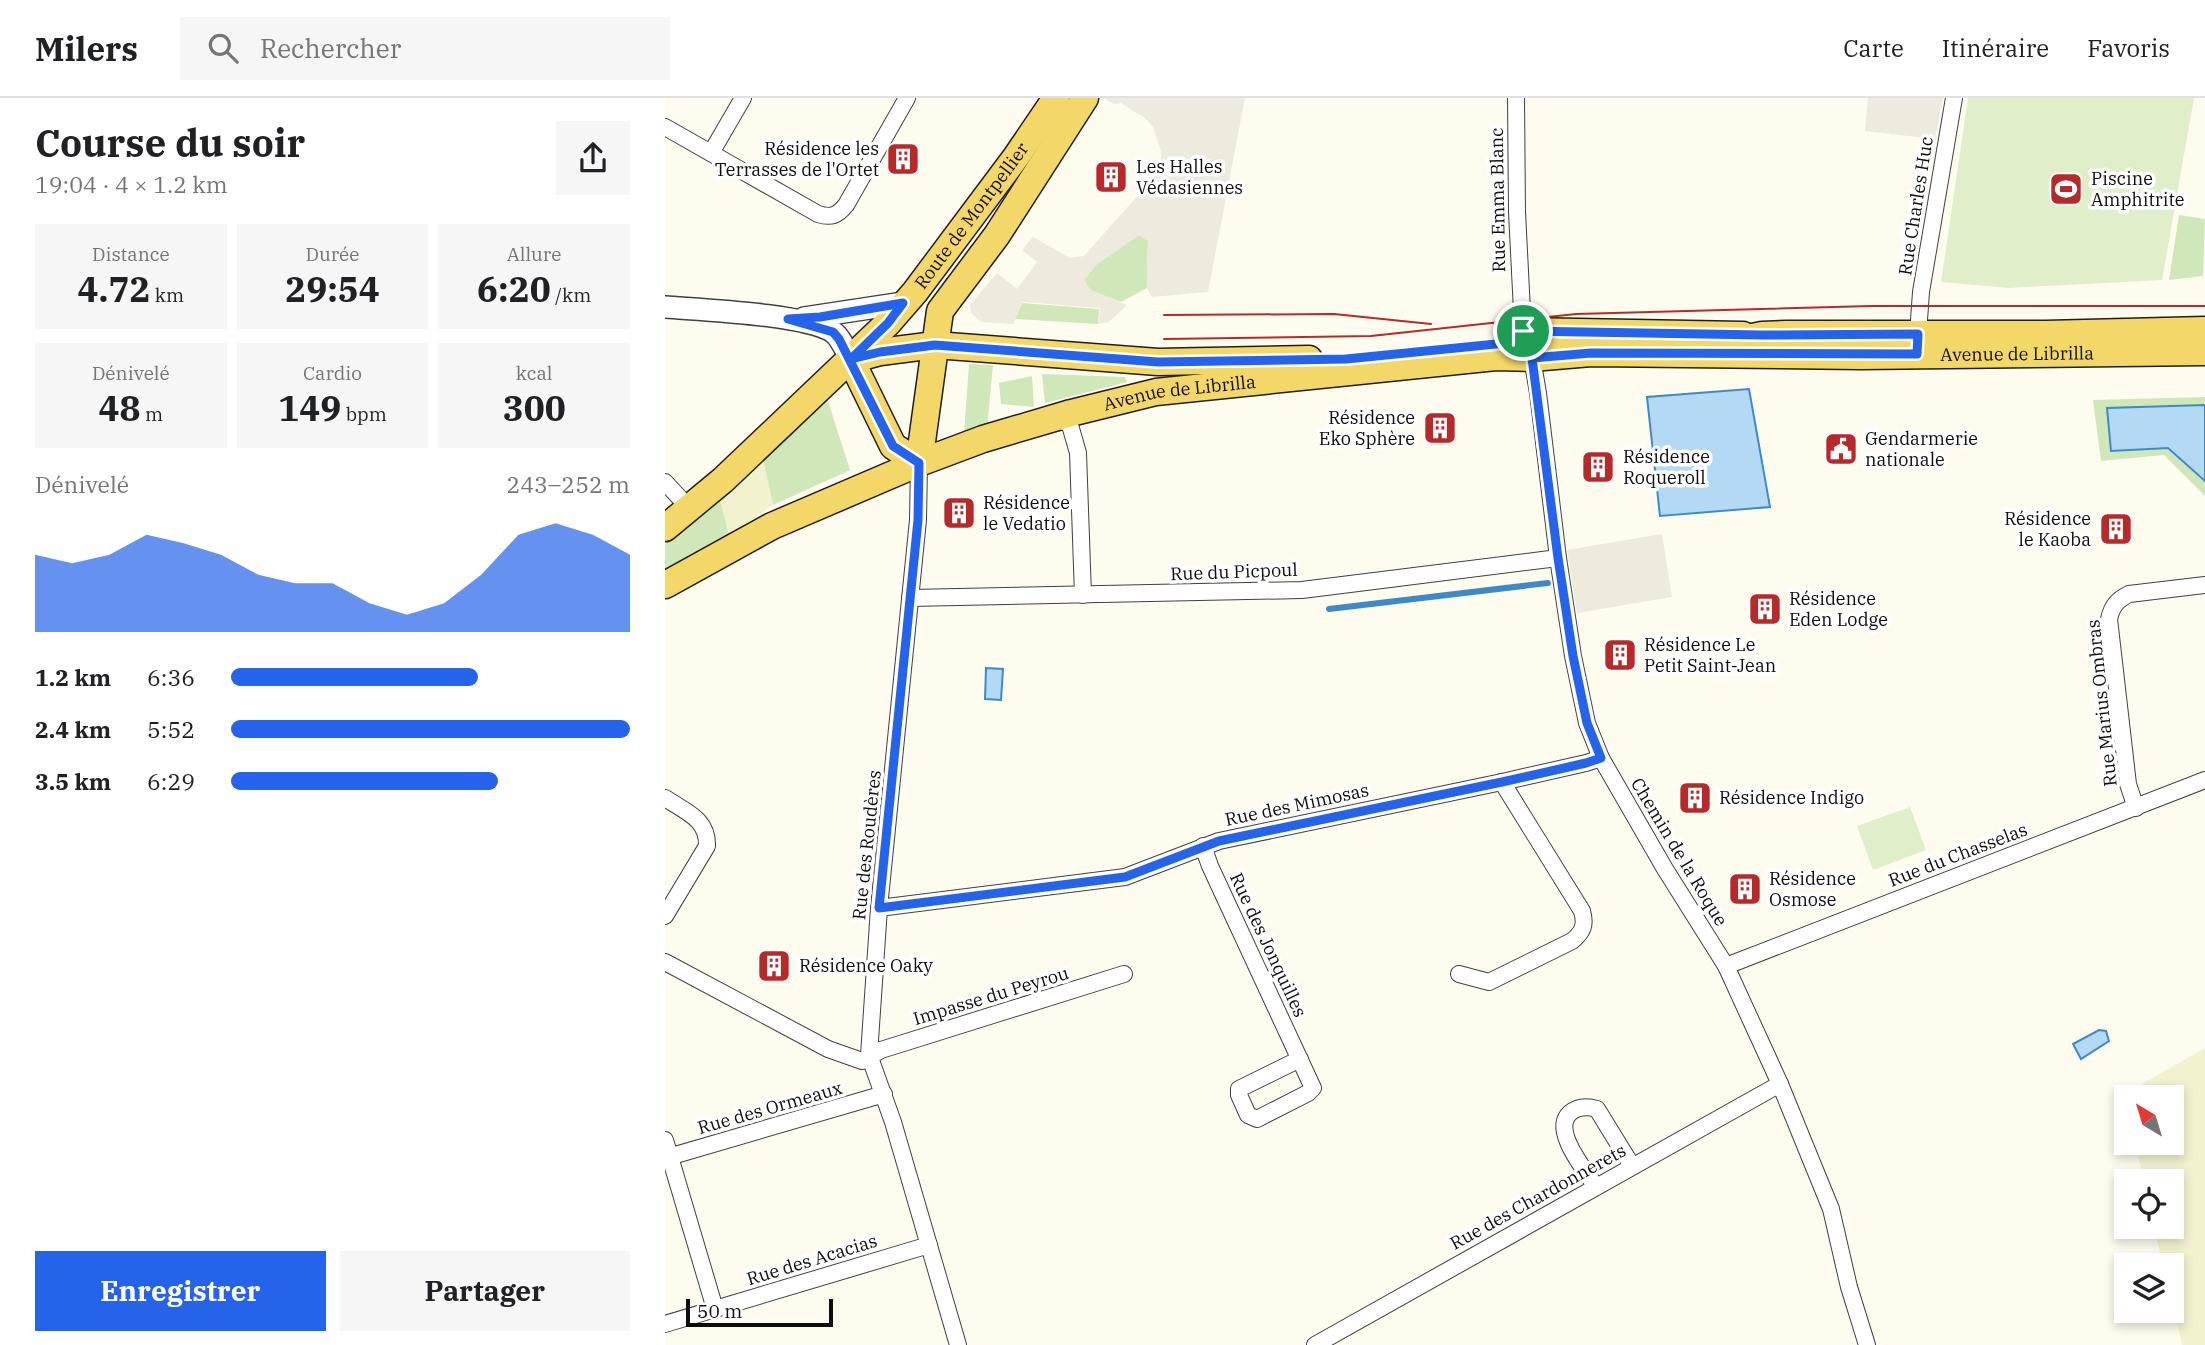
<!DOCTYPE html>
<html lang="fr">
<meta charset="utf-8">
<style>
:root{--surface:#fff;--page:#f6f6f6;--text:#202124;--muted:#757577;--line:#e0e0e0;--accent:#2563eb}
body{margin:0;font-family:"IBM Plex Serif",serif;background:var(--page);color:var(--text);height:100vh;display:flex;flex-direction:column;font-size:26px;white-space:nowrap}
*{box-sizing:border-box;margin:0}
p{font-size:23px;color:var(--muted)}
.icon{flex:none;width:38px;height:38px;fill:none;stroke:currentColor;stroke-width:2;stroke-linecap:round;stroke-linejoin:round}
.map{position:relative;flex:1;overflow:hidden}
.details{display:flex;flex-direction:column;background:var(--surface);width:665px}
.details>*{flex:none}
.needle{width:46px;rotate:322deg}
.tools{position:absolute;left:1449px;top:987px;display:grid;gap:14px}
.tools a{display:grid;place-items:center;width:70px;height:70px;border-radius:0px;background:var(--surface);box-shadow:0 4px 10px #0003;font-size:35px}
.scale{position:absolute;left:21px;bottom:18px;width:147px;box-sizing:border-box;padding-left:7px;border:4px solid #0d0d0d;border-top:0;font-size:19px;line-height:24px;white-space:nowrap;color:#0d0d0d;-webkit-text-stroke:5px #fff;paint-order:stroke}
.pin{position:absolute;display:grid;place-items:center;width:60px;height:60px;color:#fff;margin:-30px;border:4px solid #fff;border-radius:50%;box-shadow:0 2px 7px #0007}
.round{display:grid;place-items:center;flex:none;width:74px;height:74px;border-radius:0px;background:var(--page)}
.head{display:flex;align-items:center;justify-content:space-between;height:119px;padding:0 35px}
h1{font-size:38px;font-weight:700;line-height:52px}
.metrics{display:grid;grid-template-columns:repeat(3,1fr);gap:10px;height:119px;padding:7px 35px}
.metrics div{display:grid;align-content:center;border-radius:0px;background:var(--page);text-align:center}
.metrics b{font-size:35px;font-weight:700}
.metrics small{font-size:19px;font-weight:400}
.metrics p{font-size:19px}
.chart{height:196px;padding:14px 35px}
.chart p{display:flex;justify-content:space-between}
.chart svg{width:100%;height:126px;margin-top:7px;fill:var(--accent);opacity:.7}
.cta{display:flex;gap:14px;margin-top:auto;padding:14px 35px}
.cta a{flex:1;height:80px;border-radius:0px;background:var(--accent);color:#fff;font-size:28px;font-weight:700;line-height:80px;text-align:center}
.cta a+a{background:var(--page);color:var(--text)}
ul{padding:0 35px;list-style:none;font-size:23px}
li{display:grid;grid-template-columns:112px 84px 1fr;align-items:center;height:52px}
li i{height:18px;border-radius:9px;background:var(--accent)}
header{display:flex;align-items:center;gap:42px;box-sizing:border-box;height:98px;padding:0 35px;background:var(--surface);border-bottom:2px solid var(--line)}
header strong{font-size:33px}
nav{display:flex;gap:38px;margin-inline-start:auto;font-size:24px}
.search{width:490px;height:63px;background:var(--page);display:flex;align-items:center;gap:18px;box-sizing:border-box;padding:0 24px;border-radius:0px;color:var(--muted);font-size:26px}
main{display:flex;flex:1;min-height:0}
.map>svg:first-child{display:block}
.farmland{fill:#f3f2cf}
.green{fill:#cfe7b9}
.pitch{fill:#e0efca}
.plaza{fill:#eeeadd}
.water{fill:#b4d9f4;stroke:#3e8ac8;stroke-width:2}
.lines{fill:none;stroke-linecap:round;stroke-linejoin:round}
.stream{stroke:#3e8ac8;stroke-width:6}
.minor-casing{stroke:#404040;stroke-width:18}
.tertiary-casing{stroke:#404040;stroke-width:24}
.primary-casing{stroke:#1e1e1e;stroke-width:29}
.minor{stroke:#fff;stroke-width:16}
.tertiary{stroke:#fff;stroke-width:21}
.primary{stroke:#f3d869;stroke-width:26}
.tram{stroke:#b82a2a;stroke-width:2}
.route-casing{stroke:#fff;stroke-width:14}
.route{stroke:#2563eb;stroke-width:9}
.labels{text-anchor:middle;stroke-width:7;stroke-linejoin:round;paint-order:stroke}
.poi-label{font-size:18px;fill:#0d0d0d;stroke:#fff;text-anchor:start}
.street-label{font-size:18px;fill:#0d0d0d;stroke:#fff}
</style>
<header>
<strong>Milers</strong>
<div class="search"><svg class="icon" aria-label="search" viewBox="0 0 24 24"><circle cx="10" cy="10" r="6"/><path d="M15 15l6 6"/></svg>Rechercher</div>
<nav><a>Carte</a><a>Itinéraire</a><a>Favoris</a></nav>
</header>
<main>
<section class="details">
<div class="head"><div><h1>Course du soir</h1><p>19:04 · 4 × 1.2 km</p></div><a class="round"><svg class="icon" aria-label="share" viewBox="0 0 24 24"><path d="M12 15V3M7 8l5-5 5 5M5 13v7h14v-7"/></svg></a></div>
<div class="metrics">
<div><p>Distance</p><b>4.72<small> km</small></b></div>
<div><p>Durée</p><b>29:54</b></div>
<div><p>Allure</p><b>6:20<small> /km</small></b></div>
</div>
<div class="metrics">
<div><p>Dénivelé</p><b>48<small> m</small></b></div>
<div><p>Cardio</p><b>149<small> bpm</small></b></div>
<div><p>kcal</p><b>300</b></div>
</div>
<div class="chart"><p><span>Dénivelé</span>243–252 m</p>
<svg viewBox="0 0 160 44" preserveAspectRatio="none"><path d="M0 44V17L10 20L20 17L30 10L40 13L50 17L60 24L70 27L80 27L90 34L100 38L110 34L120 24L130 10L140 6L150 10L160 17V44z"/></svg>
</div>
<ul>
<li><b>1.2 km</b>6:36<i style="width:62%"></i></li>
<li><b>2.4 km</b>5:52<i style="width:100%"></i></li>
<li><b>3.5 km</b>6:29<i style="width:67%"></i></li>
</ul>
<div class="cta"><a>Enregistrer</a><a>Partager</a></div>
</section>
<div class="map">
<svg width="1540" height="1247" viewBox="0 0 1540 1247">
<rect width="100%" height="100%" fill="#fefcee"/>
<!-- farmland -->
<g class="farmland">
<path d="M 98,360 L 108,407 L 64,437 L 54,398 Z"/>
<path d="M 1540,950 L 1540,1247 L 1517,1247 L 1507,1203 L 1507,1167 L 1498,1167 L 1489,1129 L 1507,1129 L 1507,1083 L 1479,1083 L 1470,1045 L 1507,1045 L 1507,999 L 1461,999 L 1461,1008 L 1459,996 Z"/>
</g>
<!-- green -->
<g class="green">
<path d="M 1514,117 L 1540,121 L 1538,178 L 1504,182 Z"/>
<path d="M 474,137 L 483,143 L 482,190 L 456,204 L 425,192 L 419,182 L 432,166 Z"/>
<path d="M 357,205 L 434,211 L 433,226 L 350,221 Z"/>
<path d="M 304,266 L 328,267 L 322,330 L 299,336 Z"/>
<path d="M 377,276 L 460,279 L 462,284 L 380,305 Z"/>
<path d="M 367,278 L 369,309 L 336,306 L 334,285 Z"/>
<path d="M 1540,299 L 1540,398 L 1499,357 L 1436,363 L 1428,302 Z"/>
<path d="M 162,300 L 185,372 L 108,407 L 98,360 Z"/>
<path d="M 54,398 L 64,437 L 0,475 L 0,446 Z"/>
</g>
<!-- pitch -->
<g class="pitch">
<path d="M 1303,0 L 1529,0 L 1497,182 L 1343,190 L 1276,184 Z"/>
<path d="M 1245,709 L 1261,752 L 1208,772 L 1192,728 Z"/>
</g>
<!-- plaza -->
<g class="plaza">
<path d="M 439,0 L 580,0 L 543,194 L 487,199 L 482,190 L 483,143 L 474,137 L 432,166 L 419,182 L 425,192 L 462,207 L 444,224 L 433,226 L 435,210 L 358,204 L 348,226 L 316,224 L 306,215 L 305,207 L 332,175 L 352,191 L 372,164 L 357,152 L 368,139 L 405,160 L 419,158 L 493,75 L 496,67 L 496,53 L 488,29 L 480,20 L 456,5 L 449,6 Z"/>
<path d="M 1203,0 L 1278,0 L 1270,41 L 1200,33 Z"/>
<path d="M 997,436 L 1007,499 L 912,515 L 902,452 Z"/>
</g>
<!-- water -->
<g class="water">
<path d="M 1084,291 L 1105,409 L 995,418 L 982,299 Z"/>
<path d="M 1540,307 L 1540,383 L 1503,350 L 1446,353 L 1442,310 Z"/>
<path d="M 321,570 L 338,571 L 336,602 L 320,601 Z"/>
<path d="M 1434,932 L 1441,933 L 1444,943 L 1416,961 L 1408,946 Z"/>
</g>
<g class="lines">
<!-- stream -->
<path class="stream" d="M 664,511 L 883,485"/>
<defs>
<g id="minor">
<path d="M 851,0 L 852,114 L 858,233 L 867,260 L 873,295 L 893,460 L 908,558 L 922,625 L 936,660 L 1000,771 L 1061,868 L 1115,986 L 1166,1111 L 1184,1189 L 1202,1247"/>
<path d="M 0,29 L 153,116 C 166,120 172,118 181,107 L 242,0"/>
<path d="M 46,55 L 78,0"/>
<path d="M 1254,222 L 1256,194 L 1289,0"/>
<path d="M 391,319 L 405,327 L 413,355 L 418,497"/>
<path d="M 254,365 L 253,422 L 214,810 L 204,957 L 228,1024 L 293,1247"/>
<path d="M 0,384 L 24,410"/>
<path d="M 245,500 L 637,492 L 893,460"/>
<path d="M 0,700 C 21,714 43,721 42,748 L 0,818"/>
<path d="M 1471,710 L 1463,686 L 1444,521 C 1447,508 1452,502 1464,496 L 1540,487"/>
<path d="M 538,748 L 545,768 L 648,990 L 643,995 L 592,1021 L 583,1017 L 574,997 L 574,991 L 635,961"/>
<path d="M 214,810 L 460,779 L 554,743 L 837,684 L 921,665 L 936,660"/>
<path d="M 0,864 L 163,951 L 197,963 L 216,952 L 459,876"/>
<path d="M 1061,868 L 1540,682"/>
<path d="M 794,876 L 824,884 L 907,843 C 918,834 921,827 917,813 L 837,684"/>
<path d="M 0,1042 L 50,1211"/>
<path d="M 0,1060 L 219,996"/>
<path d="M 931,1089 C 920,1072 886,1032 905,1015 C 913,1008 922,1008 932,1011 L 967,1068"/>
<path d="M 0,1226 L 264,1147"/>
<path d="M 650,1247 L 1115,986"/>
</g>
<g id="tertiary">
<path d="M 0,209 C 37,212 140,216 168,234 C 176,240 181,253 186,262"/>
<path d="M 139,220 L 238,205"/>
</g>
<g id="primary">
<path d="M 858,233 L 1078,237"/>
<path d="M 1059,245 L 1097,237 L 1122,236 L 1381,236 L 1540,232"/>
<path d="M 186,262 L 215,254 L 270,247 L 493,264 L 644,261"/>
<path d="M 186,262 L 228,348 L 254,365"/>
<path d="M 254,365 L 275,213 L 332,137 L 420,0"/>
<path id="s1" d="M 0,430 L 58,382 L 223,225 L 250,194 L 351,59 L 391,0"/>
<path id="s2" d="M 0,487 L 107,428 L 254,365 L 318,341 L 406,315 L 491,294 L 831,259 L 867,260 L 926,255 L 1196,258 L 1540,254"/>
</g>
</defs>
<!-- minor casing -->
<use href="#minor" class="minor-casing"/>
<!-- tertiary casing -->
<use href="#tertiary" class="tertiary-casing"/>
<!-- primary casing -->
<use href="#primary" class="primary-casing"/>
<!-- minor -->
<use href="#minor" class="minor"/>
<!-- tertiary -->
<use href="#tertiary" class="tertiary"/>
<!-- primary -->
<use href="#primary" class="primary"/>
<!-- tram -->
<g class="tram">
<path d="M 499,217 L 669,216 L 766,226"/>
<path d="M 499,241 L 706,238 L 911,216 L 1206,208 L 1540,208"/>
</g>
</g>
<g class="lines">
<defs>
<path id="route" d="M 858,233 L 862,243 L 681,261 L 493,264 L 270,247 L 215,254 L 186,261 L 223,225 L 238,205 L 155,219 L 123,221 L 168,234 L 174,241 L 228,348 L 254,365 L 253,422 L 214,810 L 460,779 L 554,743 L 837,684 L 921,665 L 936,660 L 922,625 L 908,558 L 893,460 L 867,260 L 926,255 L 1252,256 L 1253,236 L 1097,237 L 858,233"/>
</defs>
<!-- route casing -->
<use href="#route" class="route-casing"/>
<!-- route -->
<use href="#route" class="route"/>
</g>
<!-- icons -->
<defs>
<symbol id="building-square" viewBox="-11 -11 22 22"><rect x="-9" y="-9" width="18" height="18" rx="4" fill="#b82a2a" stroke="#fff"/><path d="M-4-6H4V6H1V3H-1V6H-4ZM-2.5-4.3h1.7v1.8h-1.7ZM.8-4.3h1.7v1.8H.8ZM-2.5-1h1.7V.8h-1.7ZM.8-1h1.7V.8H.8Z" fill="#fff"/></symbol>
<symbol id="stadium-square" viewBox="-11 -11 22 22"><rect x="-9" y="-9" width="18" height="18" rx="4" fill="#b82a2a" stroke="#fff"/><path d="M0-5a6.5 5 0 1 0 0 10a6.5 5 0 1 0 0-10ZM-3.5-1.8h7v3.6h-7Z" fill="#fff"/></symbol>
<symbol id="civic-square" viewBox="-11 -11 22 22"><rect x="-9" y="-9" width="18" height="18" rx="4" fill="#b82a2a" stroke="#fff"/><path d="M-.6-6.5H3V-4.5H.6V-3L4-1V1h2V6H-6V1h2V-1L-.6-3ZM-1.2 2.5V6h2.4V2.5Z" fill="#fff"/></symbol>
</defs>
<g fill-rule="evenodd">
<use href="#building-square" x="219" y="42" width="38" height="38"/>
<use href="#building-square" x="427" y="60" width="38" height="38"/>
<use href="#stadium-square" x="1382" y="72" width="38" height="38"/>
<use href="#building-square" x="756" y="311" width="38" height="38"/>
<use href="#civic-square" x="1157" y="332" width="38" height="38"/>
<use href="#building-square" x="914" y="350" width="38" height="38"/>
<use href="#building-square" x="275" y="396" width="38" height="38"/>
<use href="#building-square" x="1432" y="412" width="38" height="38"/>
<use href="#building-square" x="1081" y="492" width="38" height="38"/>
<use href="#building-square" x="936" y="538" width="38" height="38"/>
<use href="#building-square" x="1011" y="681" width="38" height="38"/>
<use href="#building-square" x="1061" y="772" width="38" height="38"/>
<use href="#building-square" x="90" y="849" width="38" height="38"/>
</g>
<g class="labels">
<!-- poi labels -->
<g class="poi-label">
<text x="214" y="57" text-anchor="end">Résidence les<tspan x="214" dy="21">Terrasses de l'Ortet</tspan></text>
<text x="471" y="75">Les Halles<tspan x="471" dy="21">Védasiennes</tspan></text>
<text x="1426" y="87">Piscine<tspan x="1426" dy="21">Amphitrite</tspan></text>
<text x="750" y="326" text-anchor="end">Résidence<tspan x="750" dy="21">Eko Sphère</tspan></text>
<text x="1200" y="347">Gendarmerie<tspan x="1200" dy="21">nationale</tspan></text>
<text x="958" y="365">Résidence<tspan x="958" dy="21">Roqueroll</tspan></text>
<text x="318" y="411">Résidence<tspan x="318" dy="21">le Vedatio</tspan></text>
<text x="1426" y="427" text-anchor="end">Résidence<tspan x="1426" dy="21">le Kaoba</tspan></text>
<text x="1124" y="507">Résidence<tspan x="1124" dy="21">Eden Lodge</tspan></text>
<text x="979" y="553">Résidence Le<tspan x="979" dy="21">Petit Saint-Jean</tspan></text>
<text x="1054" y="706">Résidence Indigo</text>
<text x="1104" y="787">Résidence<tspan x="1104" dy="21">Osmose</tspan></text>
<text x="134" y="874">Résidence Oaky</text>
</g>
<!-- street labels -->
<g class="street-label">
<text transform="translate(833 102) rotate(-91)" y="6">Rue Emma Blanc</text>
<text transform="translate(1251 108) rotate(-81)" y="6">Rue Charles Huc</text>
<text dy="6" stroke="none"><textPath href="#s1" startOffset="439">Route de Montpellier</textPath></text>
<text dy="6" stroke="none"><textPath href="#s2" startOffset="1393">Avenue de Librilla</textPath></text>
<text dy="6" stroke="none"><textPath href="#s2" startOffset="553">Avenue de Librilla</textPath></text>
<text transform="translate(569 474) rotate(-2)" y="6">Rue du Picpoul</text>
<text transform="translate(1437 605) rotate(-96)" y="6">Rue Marius Ombras</text>
<text transform="translate(632 707) rotate(-12)" y="6">Rue des Mimosas</text>
<text transform="translate(202 747) rotate(-84)" y="6">Rue des Roudères</text>
<text transform="translate(1014 754) rotate(59)" y="6">Chemin de la Roque</text>
<text transform="translate(1293 757) rotate(-21)" y="6">Rue du Chasselas</text>
<text transform="translate(603 847) rotate(65)" y="6">Rue des Jonquilles</text>
<text transform="translate(326 898) rotate(-17)" y="6">Impasse du Peyrou</text>
<text transform="translate(105 1010) rotate(-16)" y="6">Rue des Ormeaux</text>
<text transform="translate(873 1099) rotate(-29)" y="6">Rue des Chardonnerets</text>
<text transform="translate(147 1162) rotate(-17)" y="6">Rue des Acacias</text>
</g>
</g>
</svg>
<div class="tools">
<a><svg class="needle" viewBox="-14 -14 28 28"><path d="M0-13l5 13h-10z" fill="#e53935"/><path d="M0 13l5-13h-10z" fill="#757577"/></svg></a>
<a><svg class="icon" aria-label="locate" viewBox="0 0 24 24"><circle cx="12" cy="12" r="6"/><path d="M12 2v4M12 18v4M2 12h4M18 12h4"/></svg></a>
<a><svg class="icon" aria-label="layers" viewBox="0 0 24 24"><path d="M12 4l9 5-9 5-9-5zM3 14l9 5 9-5"/></svg></a>
</div>
<div class="scale">50 m</div>
<div class="pin" style="left:858px;top:233px;background:#1e9e55"><svg class="icon" aria-label="arrive" viewBox="0 0 24 24"><path d="M6 21V4h12l-3 4 3 4H6"/></svg></div>
</div>
</main>
